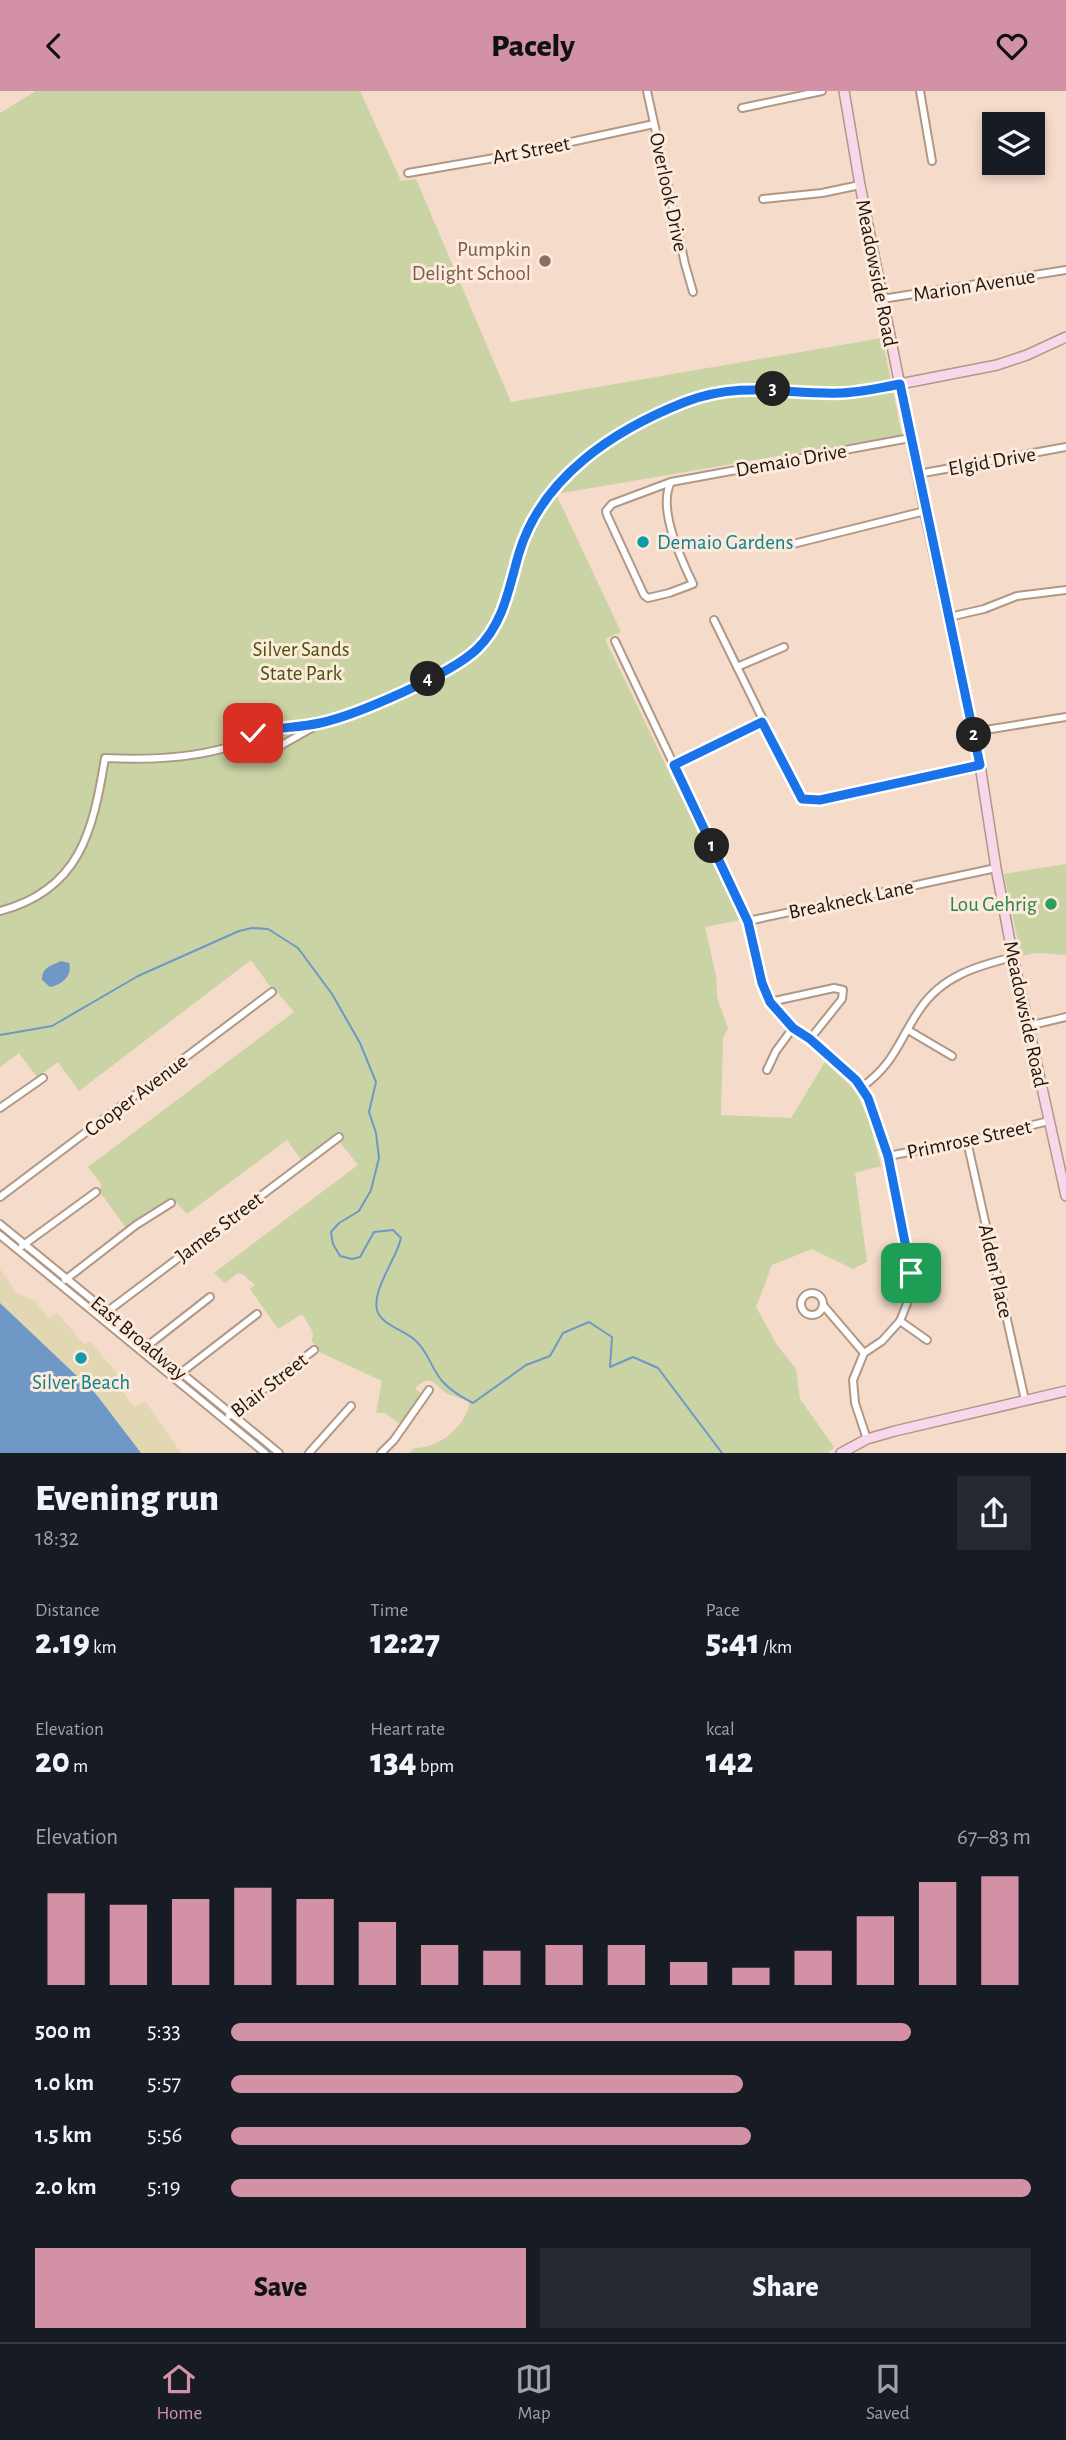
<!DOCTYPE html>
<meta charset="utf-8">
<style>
:root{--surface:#171b24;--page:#242831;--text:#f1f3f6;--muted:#9ea1a6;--line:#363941;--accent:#d291a5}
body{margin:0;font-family:"Alegreya Sans",sans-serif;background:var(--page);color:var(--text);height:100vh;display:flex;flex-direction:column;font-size:26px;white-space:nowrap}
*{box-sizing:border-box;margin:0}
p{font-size:23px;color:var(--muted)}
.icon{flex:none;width:38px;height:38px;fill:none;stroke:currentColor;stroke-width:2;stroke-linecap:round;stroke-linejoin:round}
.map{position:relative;height:1362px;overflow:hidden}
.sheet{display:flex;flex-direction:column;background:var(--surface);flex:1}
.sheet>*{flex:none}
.tools{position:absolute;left:982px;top:21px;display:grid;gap:14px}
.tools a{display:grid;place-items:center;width:63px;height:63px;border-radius:0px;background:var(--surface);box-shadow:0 4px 10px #0003;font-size:35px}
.pin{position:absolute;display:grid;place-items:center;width:60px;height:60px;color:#fff;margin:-30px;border-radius:14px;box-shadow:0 4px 10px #0006}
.km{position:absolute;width:35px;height:35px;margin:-18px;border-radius:50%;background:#222;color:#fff;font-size:19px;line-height:35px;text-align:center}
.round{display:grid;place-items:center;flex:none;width:74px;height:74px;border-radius:0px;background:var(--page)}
.overview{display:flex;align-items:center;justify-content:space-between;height:119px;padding:0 35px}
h1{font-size:38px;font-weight:800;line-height:52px}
.metrics{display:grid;grid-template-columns:repeat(3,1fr);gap:10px;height:119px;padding:7px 35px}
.metrics div{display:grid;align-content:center}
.metrics b{font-size:35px;font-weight:800}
.metrics small{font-size:19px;font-weight:400}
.metrics p{font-size:19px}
.chart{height:196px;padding:14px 35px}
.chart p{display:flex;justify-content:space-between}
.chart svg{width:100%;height:126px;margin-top:7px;stroke:var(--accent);stroke-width:6}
.action{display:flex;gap:14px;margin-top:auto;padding:14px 35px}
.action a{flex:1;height:80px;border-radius:0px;background:var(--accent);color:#111;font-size:28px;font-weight:800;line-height:80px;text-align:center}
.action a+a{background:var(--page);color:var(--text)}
ul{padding:0 35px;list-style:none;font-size:23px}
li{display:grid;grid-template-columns:112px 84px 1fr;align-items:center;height:52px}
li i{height:18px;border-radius:9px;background:var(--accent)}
header{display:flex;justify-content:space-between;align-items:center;height:91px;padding:0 35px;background:var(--accent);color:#111;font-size:32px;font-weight:800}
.dock{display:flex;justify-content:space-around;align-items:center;height:98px;border-top:2px solid var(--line);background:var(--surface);font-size:19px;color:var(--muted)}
.dock a{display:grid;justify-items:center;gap:4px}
.dock .on{color:var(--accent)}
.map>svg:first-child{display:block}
.green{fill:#c9d3a4}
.sand{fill:#e1d7b2}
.water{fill:#6f98c7}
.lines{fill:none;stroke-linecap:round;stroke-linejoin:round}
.stream{stroke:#6f98c7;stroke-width:2}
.street-casing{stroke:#b09887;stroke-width:10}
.secondary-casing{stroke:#b09887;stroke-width:12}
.street{stroke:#fff;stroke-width:6}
.secondary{stroke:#f9d7ea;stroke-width:9}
.route-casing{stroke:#fff;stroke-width:14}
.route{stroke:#1a73e8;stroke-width:9}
.education-dot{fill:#8d6e63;stroke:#feeadb;stroke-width:2.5}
.culture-dot{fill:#0f9aa8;stroke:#feeadb;stroke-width:2.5}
.leisure-dot{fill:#2e9e5b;stroke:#feeadb;stroke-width:2.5}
.labels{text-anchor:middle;stroke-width:6;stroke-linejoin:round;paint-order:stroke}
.street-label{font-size:21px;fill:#1e160f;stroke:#feeadb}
.education-label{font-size:21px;fill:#785e54;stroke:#feeadb;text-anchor:end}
.culture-label{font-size:21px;fill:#0d838f;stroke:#feeadb;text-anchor:start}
.park-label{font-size:21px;fill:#4a540d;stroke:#feeadb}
.leisure-label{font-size:21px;fill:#27864d;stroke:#feeadb;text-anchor:end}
</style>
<header><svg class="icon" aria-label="back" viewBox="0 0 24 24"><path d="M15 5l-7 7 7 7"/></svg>Pacely<svg class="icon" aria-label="heart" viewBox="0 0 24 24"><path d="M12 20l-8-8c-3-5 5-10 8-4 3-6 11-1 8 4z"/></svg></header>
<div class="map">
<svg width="1066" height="1362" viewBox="0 0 1066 1362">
<rect width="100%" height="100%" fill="#f5dbca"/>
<!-- green -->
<g class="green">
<path d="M 36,0 L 360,0 L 401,90 L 416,88 L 511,311 L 882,247 L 902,344 L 556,403 L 621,541 L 605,548 L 740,829 L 705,836 L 716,885 L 717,906 L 728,938 L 723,947 L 721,1024 L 791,1027 L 825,971 L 856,1000 L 870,1033 L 881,1075 L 855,1082 L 867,1171 L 853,1178 L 812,1158 L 772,1174 L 756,1216 L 777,1254 L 796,1278 L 800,1308 L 834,1356 L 828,1362 L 409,1362 L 414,1357 C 439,1358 467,1335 470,1309 C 463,1308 455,1306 448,1303 C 434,1295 431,1280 415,1298 L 421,1302 L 400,1333 L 385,1322 L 376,1322 L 382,1290 L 319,1261 L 312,1250 L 313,1241 L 302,1223 L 278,1238 L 250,1198 L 255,1194 L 244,1184 L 238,1182 L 225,1192 L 214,1182 L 358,1074 L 335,1045 L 302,1070 L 287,1049 L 187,1123 L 177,1112 L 167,1111 L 126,1137 L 100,1101 L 101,1093 L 88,1076 L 294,921 L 274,897 L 272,898 L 251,869 L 79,1000 L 58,971 L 37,986 L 19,962 L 0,976 L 0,22 Z"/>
<path d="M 1066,773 L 1066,864 L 1036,862 L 1021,865 L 1004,783 Z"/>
</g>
<!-- sand -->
<path class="sand" d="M 0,1178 L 17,1202 L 35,1210 L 49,1228 L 57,1222 L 84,1253 L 90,1250 L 115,1280 L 123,1301 L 134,1316 L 145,1310 L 181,1362 L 141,1362 L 96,1303 L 0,1212 Z"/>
<!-- water -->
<g class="water">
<path d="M 61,870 L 69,872 C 73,884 62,894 50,896 L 42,889 C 42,876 51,875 61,870 Z"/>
<path d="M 0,1212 L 96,1303 L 141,1362 L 0,1362 Z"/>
</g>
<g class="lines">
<!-- stream -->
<path class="stream" d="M 0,944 L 52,935 L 138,885 L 239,840 L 252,837 L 268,838 L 298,857 L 332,903 L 360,952 L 376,991 L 369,1021 L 376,1042 L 379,1067 L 371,1099 L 359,1120 L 339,1132 L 331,1141 L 333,1153 L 340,1165 L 352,1168 L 360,1166 L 374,1141 L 393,1139 L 401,1147 C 397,1167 372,1198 377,1219 C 381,1234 404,1239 415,1249 C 428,1260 431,1277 442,1290 C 451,1300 461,1306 473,1312 L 526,1274 L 550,1265 L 563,1242 L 589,1231 L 612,1246 L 610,1276 L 633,1266 L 658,1277 L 722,1362"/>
<defs>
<g id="street">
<path d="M 647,0 L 685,173 L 693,201"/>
<path d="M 920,0 L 932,70"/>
<path d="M 742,17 L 822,0"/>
<path d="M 408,82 L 506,65 L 654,33"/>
<path d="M 763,108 L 822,102 L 860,94"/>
<path d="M 882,208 L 1066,179"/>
<path d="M 918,383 L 1066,356"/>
<path d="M 671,391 C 657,417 681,468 693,493 L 669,502 L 648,507 L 644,504 L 607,424 L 606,420 L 612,413 L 671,391 L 910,347"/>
<path d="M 785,455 L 925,420"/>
<path d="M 949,526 L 984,518 L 1017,505 L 1066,499"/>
<path d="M 714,529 L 802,708 L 820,709 L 980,674"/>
<path d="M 615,550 L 748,830 L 762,892 L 770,911 L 793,937 L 810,948 L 862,996 L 888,1065 L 906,1152 L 911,1192 L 908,1210 L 900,1230 L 882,1250 L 864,1262 L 853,1289 L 855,1312 L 867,1348"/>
<path d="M 737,576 L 784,556"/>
<path d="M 973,641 L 1066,626"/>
<path d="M 241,651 L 266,646 L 290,637"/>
<path d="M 228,656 L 264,660 L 280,655 L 319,633"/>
<path d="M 675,674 L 762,631"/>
<path d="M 0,820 C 80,799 93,740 105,667 C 145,669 186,668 225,657 C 239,652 249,642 263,639 C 282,635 302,636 321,632 C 357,624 431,592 461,571 C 474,561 485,550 494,536 C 508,514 512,487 519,462 C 532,419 561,384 597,358 C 634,332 681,306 726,299 C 761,294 796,301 832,302 C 854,303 877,297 900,293"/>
<path d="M 748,830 L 996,777"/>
<path d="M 770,911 L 834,897 L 843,899 L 842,908 L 810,948"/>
<path d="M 1028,935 L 1066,926"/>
<path d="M 908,939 L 952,965"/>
<path d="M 767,979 L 776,960 L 793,937"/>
<path d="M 862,996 C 896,971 898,950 920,918 C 942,885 977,875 1013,866"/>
<path d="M 0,1017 L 43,987"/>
<path d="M 967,1050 L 1025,1309"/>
<path d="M 888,1065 L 967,1050 L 1049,1030"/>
<path d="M 0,1106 L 272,901"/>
<path d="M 0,1133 L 279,1362"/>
<path d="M 0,1144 L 265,1362"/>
<path d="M 22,1155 L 96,1101"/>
<path d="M 65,1189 L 136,1134 L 171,1112"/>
<circle cx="812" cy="1213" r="11"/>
<path d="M 823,1214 L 864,1262"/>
<path d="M 104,1223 L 339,1046"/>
<path d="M 900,1230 L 927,1249"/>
<path d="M 146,1256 L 210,1206"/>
<path d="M 178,1284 L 257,1223"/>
<path d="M 229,1325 L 314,1259"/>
<path d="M 309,1362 L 351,1315"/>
<path d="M 381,1362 L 394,1349 L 429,1299"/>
</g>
<g id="secondary">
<path d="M 844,0 L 860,94 L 925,420 L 980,674 L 996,777 L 1013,866 L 1066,1105"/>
<path d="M 900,293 L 997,274 L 1027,264 L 1066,246"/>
<path d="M 841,1362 L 867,1348 L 895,1340 L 1066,1300"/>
</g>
</defs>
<!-- street casing -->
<use href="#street" class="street-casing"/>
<!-- secondary casing -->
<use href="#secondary" class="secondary-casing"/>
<!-- street -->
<use href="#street" class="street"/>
<!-- secondary -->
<use href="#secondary" class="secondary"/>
</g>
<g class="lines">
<defs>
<path id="route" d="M 253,642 C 275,636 298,637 320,632 C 357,624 451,583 477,558 C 504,532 509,496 519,462 C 542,386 614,339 685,311 C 743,289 785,304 842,302 C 861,301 881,297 900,293 L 980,674 L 820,709 L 802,708 L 762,631 L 674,674 L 748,831 L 762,892 L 770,911 L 793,937 L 810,948 L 856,989 L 868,1007 L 888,1065 L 911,1182"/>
</defs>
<!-- route casing -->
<use href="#route" class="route-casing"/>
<!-- route -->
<use href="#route" class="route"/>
</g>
<!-- markers -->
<circle class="education-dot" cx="545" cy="170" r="7"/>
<g class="culture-dot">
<circle cx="643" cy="451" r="7"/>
<circle cx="81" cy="1267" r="7"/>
</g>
<circle class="leisure-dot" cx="1051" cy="813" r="7"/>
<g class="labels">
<!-- street labels -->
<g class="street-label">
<text transform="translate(531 59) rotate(-11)" y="7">Art Street</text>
<text transform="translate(669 101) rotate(78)" y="7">Overlook Drive</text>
<text transform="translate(877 182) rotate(79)" y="7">Meadowside Road</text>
<text transform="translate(974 194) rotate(-9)" y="7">Marion Avenue</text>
<text transform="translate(791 369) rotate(-10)" y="7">Demaio Drive</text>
<text transform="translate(992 370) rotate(-10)" y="7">Elgid Drive</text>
<text transform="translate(851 808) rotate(-12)" y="7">Breakneck Lane</text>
<text transform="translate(1026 923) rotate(78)" y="7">Meadowside Road</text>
<text transform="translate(136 1004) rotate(-37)" y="7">Cooper Avenue</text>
<text transform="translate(969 1048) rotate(-12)" y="7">Primrose Street</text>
<text transform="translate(219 1136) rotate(-37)" y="7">James Street</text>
<text transform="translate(996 1180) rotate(77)" y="7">Alden Place</text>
<text transform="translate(139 1247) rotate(40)" y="7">East Broadway</text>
<text transform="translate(269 1294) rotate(-38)" y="7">Blair Street</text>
</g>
<!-- education labels -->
<g class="education-label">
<text x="531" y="165">Pumpkin<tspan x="531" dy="24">Delight School</tspan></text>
</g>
<!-- culture labels -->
<g class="culture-label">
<text x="657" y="458">Demaio Gardens</text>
<text x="81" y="1298" text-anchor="middle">Silver Beach</text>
</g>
<!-- park labels -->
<g class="park-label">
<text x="301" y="565">Silver Sands<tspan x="301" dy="24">State Park</tspan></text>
</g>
<!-- leisure labels -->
<g class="leisure-label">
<text x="1037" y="820">Lou Gehrig</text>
</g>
</g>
</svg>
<div class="tools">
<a><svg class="icon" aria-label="layers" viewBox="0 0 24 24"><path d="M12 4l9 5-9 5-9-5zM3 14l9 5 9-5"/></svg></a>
</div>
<div class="pin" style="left:911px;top:1182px;background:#1e9e55"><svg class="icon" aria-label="arrive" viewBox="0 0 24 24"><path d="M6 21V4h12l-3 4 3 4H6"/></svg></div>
<div class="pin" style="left:253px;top:642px;background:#d93025"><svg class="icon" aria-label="check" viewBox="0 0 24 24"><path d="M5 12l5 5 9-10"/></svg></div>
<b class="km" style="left:712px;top:755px">1</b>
<b class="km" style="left:974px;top:644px">2</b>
<b class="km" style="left:773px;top:298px">3</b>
<b class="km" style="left:428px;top:588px">4</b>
</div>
<section class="sheet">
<div class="overview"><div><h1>Evening run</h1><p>18:32</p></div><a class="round"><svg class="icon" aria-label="share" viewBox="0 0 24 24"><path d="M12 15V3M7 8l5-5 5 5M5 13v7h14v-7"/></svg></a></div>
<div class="metrics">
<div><p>Distance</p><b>2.19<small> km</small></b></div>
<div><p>Time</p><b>12:27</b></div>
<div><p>Pace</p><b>5:41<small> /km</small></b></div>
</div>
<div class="metrics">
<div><p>Elevation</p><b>20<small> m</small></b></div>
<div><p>Heart rate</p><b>134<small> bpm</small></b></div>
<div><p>kcal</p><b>142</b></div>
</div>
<div class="chart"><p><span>Elevation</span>67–83 m</p>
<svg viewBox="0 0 160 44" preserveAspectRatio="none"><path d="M5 44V12M15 44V16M25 44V14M35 44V10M45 44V14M55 44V22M65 44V30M75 44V32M85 44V30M95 44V30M105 44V36M115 44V38M125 44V32M135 44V20M145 44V8M155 44V6"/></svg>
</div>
<ul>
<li><b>500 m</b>5:33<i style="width:85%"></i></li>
<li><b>1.0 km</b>5:57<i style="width:64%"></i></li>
<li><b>1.5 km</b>5:56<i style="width:65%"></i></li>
<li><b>2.0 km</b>5:19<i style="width:100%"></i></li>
</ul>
<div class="action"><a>Save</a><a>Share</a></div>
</section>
<nav class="dock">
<a class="on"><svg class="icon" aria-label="home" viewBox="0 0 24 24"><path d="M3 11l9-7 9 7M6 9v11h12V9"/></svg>Home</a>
<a><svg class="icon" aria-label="map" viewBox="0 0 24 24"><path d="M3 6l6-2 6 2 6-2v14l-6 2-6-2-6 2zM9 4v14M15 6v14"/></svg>Map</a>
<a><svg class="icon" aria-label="saved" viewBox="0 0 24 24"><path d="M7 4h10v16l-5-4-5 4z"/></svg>Saved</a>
</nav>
